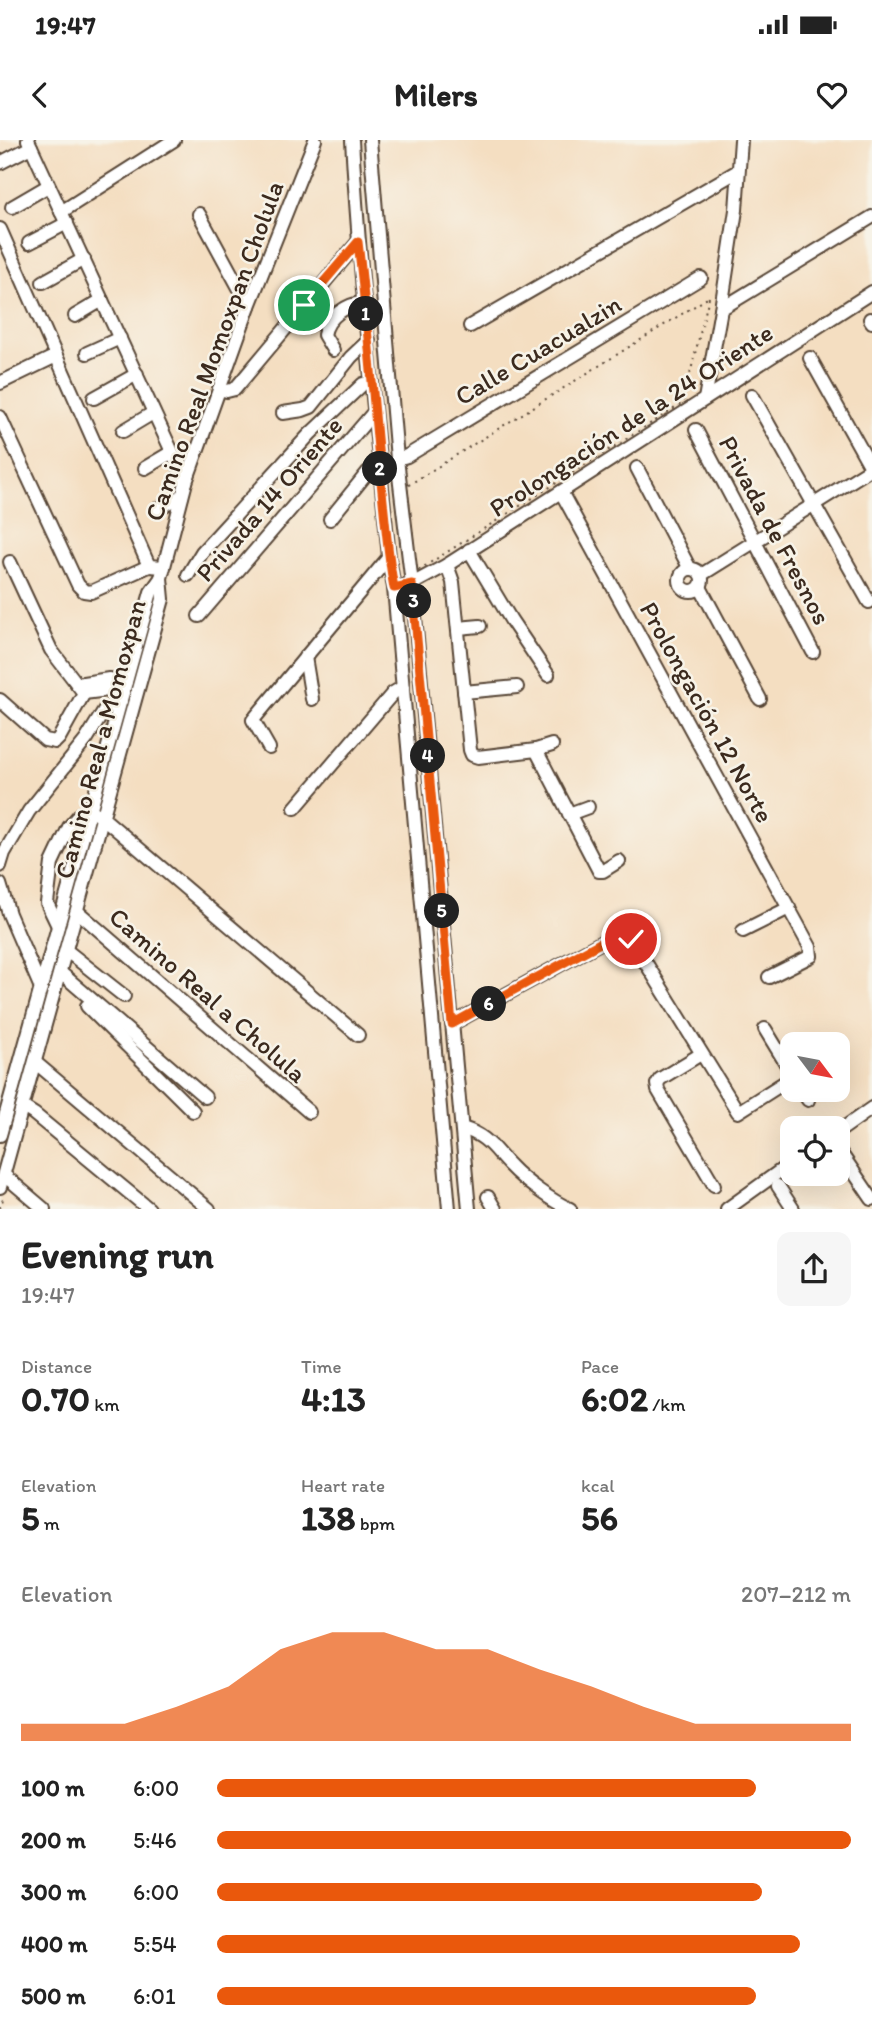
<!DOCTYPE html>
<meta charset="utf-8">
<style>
:root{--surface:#fff;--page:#f6f6f6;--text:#222;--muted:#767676;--accent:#ea580c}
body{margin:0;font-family:Itim,sans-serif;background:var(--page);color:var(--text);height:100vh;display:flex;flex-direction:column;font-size:26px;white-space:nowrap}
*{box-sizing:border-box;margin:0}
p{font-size:23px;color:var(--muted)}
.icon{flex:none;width:38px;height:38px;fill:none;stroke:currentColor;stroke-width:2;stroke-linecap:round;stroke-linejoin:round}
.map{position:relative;height:1069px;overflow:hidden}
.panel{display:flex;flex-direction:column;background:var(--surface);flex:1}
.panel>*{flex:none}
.needle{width:46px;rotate:122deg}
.controls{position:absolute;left:780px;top:892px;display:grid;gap:14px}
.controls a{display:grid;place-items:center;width:70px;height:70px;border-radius:14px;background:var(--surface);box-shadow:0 7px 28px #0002;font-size:35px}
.pin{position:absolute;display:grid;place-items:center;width:60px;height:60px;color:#fff;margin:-30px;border:4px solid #fff;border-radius:50%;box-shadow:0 2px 7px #0007}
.km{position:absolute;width:35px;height:35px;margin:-18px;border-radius:50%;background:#222;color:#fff;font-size:19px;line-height:35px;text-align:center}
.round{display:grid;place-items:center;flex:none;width:74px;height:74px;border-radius:14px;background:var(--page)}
.headline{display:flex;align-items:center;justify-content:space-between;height:119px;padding:0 21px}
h1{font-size:38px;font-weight:700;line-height:52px}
.metrics{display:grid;grid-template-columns:repeat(3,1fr);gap:10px;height:119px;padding:7px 21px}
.metrics div{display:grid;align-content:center}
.metrics b{font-size:35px;font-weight:700}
.metrics small{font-size:19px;font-weight:400}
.metrics p{font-size:19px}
.chart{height:196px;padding:14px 21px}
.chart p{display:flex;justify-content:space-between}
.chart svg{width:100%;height:126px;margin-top:7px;fill:var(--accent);opacity:.7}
ul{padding:0 21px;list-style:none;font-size:23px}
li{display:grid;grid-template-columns:112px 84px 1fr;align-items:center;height:52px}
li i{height:18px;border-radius:9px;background:var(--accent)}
.status{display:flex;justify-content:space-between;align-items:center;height:49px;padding:0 35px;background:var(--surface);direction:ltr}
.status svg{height:19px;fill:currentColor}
header{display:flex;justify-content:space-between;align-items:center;height:91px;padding:0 21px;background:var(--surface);font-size:32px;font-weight:700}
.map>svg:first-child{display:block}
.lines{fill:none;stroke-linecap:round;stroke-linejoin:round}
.minor-casing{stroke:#574536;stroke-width:16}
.path{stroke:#574536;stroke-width:2;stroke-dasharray:2 5;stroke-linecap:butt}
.minor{stroke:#fff;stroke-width:12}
.route-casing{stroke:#fff;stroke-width:14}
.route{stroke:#ea580c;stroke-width:9}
.labels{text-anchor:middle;stroke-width:5;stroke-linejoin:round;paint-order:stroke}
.street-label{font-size:26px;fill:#3b2a1e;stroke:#f7f3e8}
</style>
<div class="status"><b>19:47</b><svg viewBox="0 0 49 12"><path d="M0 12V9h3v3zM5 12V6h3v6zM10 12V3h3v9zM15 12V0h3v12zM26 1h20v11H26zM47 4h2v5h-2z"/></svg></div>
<header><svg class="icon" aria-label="back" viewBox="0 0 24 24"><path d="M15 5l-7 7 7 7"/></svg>Milers<svg class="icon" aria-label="heart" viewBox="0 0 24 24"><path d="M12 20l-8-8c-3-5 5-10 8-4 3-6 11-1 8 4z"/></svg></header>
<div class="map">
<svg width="872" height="1069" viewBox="0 0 872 1069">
<rect width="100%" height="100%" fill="#f7f3e8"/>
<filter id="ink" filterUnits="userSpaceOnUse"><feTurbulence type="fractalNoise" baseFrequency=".0143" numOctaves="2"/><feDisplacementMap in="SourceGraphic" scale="14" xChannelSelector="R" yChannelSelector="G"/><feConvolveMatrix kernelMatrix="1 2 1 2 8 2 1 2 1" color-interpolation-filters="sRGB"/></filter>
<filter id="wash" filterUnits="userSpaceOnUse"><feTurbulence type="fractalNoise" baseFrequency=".00686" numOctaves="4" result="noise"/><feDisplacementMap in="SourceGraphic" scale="28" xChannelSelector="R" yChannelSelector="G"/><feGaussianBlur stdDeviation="1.57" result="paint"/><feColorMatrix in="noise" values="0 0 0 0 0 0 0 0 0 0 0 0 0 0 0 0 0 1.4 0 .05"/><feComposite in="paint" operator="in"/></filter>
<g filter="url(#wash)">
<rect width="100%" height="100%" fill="#f4dec1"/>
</g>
<g filter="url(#ink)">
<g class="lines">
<defs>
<g id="minor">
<path d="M 28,0 L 186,342"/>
<path d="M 352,0 C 360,139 375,278 389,417 L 394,448 L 412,444 L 447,425 L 872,152"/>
<path d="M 370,0 L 397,319 L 412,444 L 469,1069"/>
<path d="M 0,23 L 31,7"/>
<path d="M 12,67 L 48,46"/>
<path d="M 61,72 L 174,0"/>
<path d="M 199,74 L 249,166"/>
<path d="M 0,89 L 149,426 L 164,427"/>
<path d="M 29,103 L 67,83"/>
<path d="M 43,142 L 84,119"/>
<path d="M 721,169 L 872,77"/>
<path d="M 75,176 L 102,160"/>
<path d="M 870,179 L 872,182"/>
<path d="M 470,186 L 738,31"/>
<path d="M 333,210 L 324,195 C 327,176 348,164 365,162"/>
<path d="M 87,213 L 120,198"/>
<path d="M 810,218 L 872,329"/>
<path d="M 0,243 L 56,216"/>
<path d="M 219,249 L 227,251 L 235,249 L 358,102"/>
<path d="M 752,255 L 869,462"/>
<path d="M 94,258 L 137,234"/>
<path d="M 705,259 L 721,169 L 736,70 L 741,0"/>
<path d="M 283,273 L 303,270 L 311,267 L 351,217 L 369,200"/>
<path d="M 0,277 L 78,445 L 84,451 L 91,452 L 149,426"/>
<path d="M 696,290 L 813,512"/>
<path d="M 123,291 L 153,273"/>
<path d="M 397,319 L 407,316 L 701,138"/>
<path d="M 145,328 L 172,312"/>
<path d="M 637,328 L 690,429"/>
<path d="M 561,352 L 810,807 L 811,816 L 769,837"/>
<path d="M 155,370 L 182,356"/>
<path d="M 330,379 L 368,332 L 380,329"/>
<path d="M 469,410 L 511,480 L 548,535"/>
<path d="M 10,422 L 51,510 L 84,553"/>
<path d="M 447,425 L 453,442 L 470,610 L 472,615 L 478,617 L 536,610 L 552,605"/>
<circle cx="691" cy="440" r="11"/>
<path d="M 188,435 L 202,412 L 310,294 L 363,244 L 372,242"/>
<path d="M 701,435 L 872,328"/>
<path d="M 700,447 L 760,559"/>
<path d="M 394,448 L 449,1069"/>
<path d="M 199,476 L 374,272"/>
<path d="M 458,488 L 480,486"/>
<path d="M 305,517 L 312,559"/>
<path d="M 77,544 L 109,539 L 126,542"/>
<path d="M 464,552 L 517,547"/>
<path d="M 84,553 L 108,550 L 123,552"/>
<path d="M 0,560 L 45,600 L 55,602 L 59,598 L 84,553"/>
<path d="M 269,608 L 253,580 L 389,417"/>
<path d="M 536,610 L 599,731 L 603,731 L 619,721"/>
<path d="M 295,668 L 393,553 L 403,547"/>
<path d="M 569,674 L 588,667"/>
<path d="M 0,726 L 4,713 L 29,671 L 86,600 L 105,569 L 121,561"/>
<path d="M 0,744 L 9,774 L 41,848"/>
<path d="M 77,771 L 309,972"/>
<path d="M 58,786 L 47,763 L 52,723 L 69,687 L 80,674 L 91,670 L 103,678 L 358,895"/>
<path d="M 743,791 L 789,768"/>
<path d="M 67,811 L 124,856"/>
<path d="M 61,833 L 205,957"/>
<path d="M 87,866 L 193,971"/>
<path d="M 452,884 L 611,797 L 622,794 L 631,799 L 738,972 L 793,937"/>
<path d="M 765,889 L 793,935"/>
<path d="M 701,914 L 660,939 L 657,944 L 658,950 L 714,1045"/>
<path d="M 36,923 L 209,1069"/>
<path d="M 802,950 L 808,960"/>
<path d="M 23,967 L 34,974 L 149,1069"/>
<path d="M 462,988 C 488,996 493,1009 510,1026 C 523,1040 553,1062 570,1069"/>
<path d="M 838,992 L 872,968"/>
<path d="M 0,995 L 151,452 L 161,438"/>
<path d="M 838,1009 L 872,1059"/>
<path d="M 4,1035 L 44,1069"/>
<path d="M 778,1046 L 793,1069"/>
<path d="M 0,1047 L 163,459 L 161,438 L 186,342 L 249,166 L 315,0"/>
<path d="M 488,1057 L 495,1069"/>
<path d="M 727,1069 L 791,1023"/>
</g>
</defs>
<!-- minor casing -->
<use href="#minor" class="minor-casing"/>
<!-- path -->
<g class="path">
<path d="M 709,157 L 683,263 L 417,431 L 407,346 Z"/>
<path d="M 0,1068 L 3,1059"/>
</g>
<!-- minor -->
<use href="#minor" class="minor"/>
</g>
</g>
<g class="lines" filter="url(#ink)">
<defs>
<path id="route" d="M 304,165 L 358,102 C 367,178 373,254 380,331 C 384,370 387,409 394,448 L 412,444 L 452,884 L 611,797 L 622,794 L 631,799"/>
</defs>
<!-- route casing -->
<use href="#route" class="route-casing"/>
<!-- route -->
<use href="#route" class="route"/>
</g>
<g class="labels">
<!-- street labels -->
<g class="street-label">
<text transform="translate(538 210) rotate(-31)" y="9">Calle Cuacualzin</text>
<text transform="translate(214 211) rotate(-70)" y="9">Camino Real Momoxpan Cholula</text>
<text transform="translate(631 280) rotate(-33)" y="9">Prolongación de la 24 Oriente</text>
<text transform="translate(269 359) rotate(-49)" y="9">Privada 14 Oriente</text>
<text transform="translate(775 390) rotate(62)" y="9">Privada de Fresnos</text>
<text transform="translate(707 572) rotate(61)" y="9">Prolongación 12 Norte</text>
<text transform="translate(100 599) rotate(-75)" y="9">Camino Real a Momoxpan</text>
<text transform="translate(208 855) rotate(41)" y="9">Camino Real a Cholula</text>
</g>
</g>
</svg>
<div class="controls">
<a><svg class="needle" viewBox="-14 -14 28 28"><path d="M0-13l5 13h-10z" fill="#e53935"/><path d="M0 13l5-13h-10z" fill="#767676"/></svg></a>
<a><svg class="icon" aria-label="locate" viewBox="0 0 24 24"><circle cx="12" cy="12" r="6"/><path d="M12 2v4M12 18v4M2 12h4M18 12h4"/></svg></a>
</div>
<div class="pin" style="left:304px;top:165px;background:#1e9e55"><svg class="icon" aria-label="arrive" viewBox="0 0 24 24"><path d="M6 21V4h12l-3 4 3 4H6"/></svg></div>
<div class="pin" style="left:631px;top:799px;background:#d93025"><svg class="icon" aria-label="check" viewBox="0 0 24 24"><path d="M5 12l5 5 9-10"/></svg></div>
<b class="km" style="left:366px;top:174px">1</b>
<b class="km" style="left:380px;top:329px">2</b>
<b class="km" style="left:414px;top:461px">3</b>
<b class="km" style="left:428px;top:616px">4</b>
<b class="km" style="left:442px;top:771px">5</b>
<b class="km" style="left:489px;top:864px">6</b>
</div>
<section class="panel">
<div class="headline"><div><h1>Evening run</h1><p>19:47</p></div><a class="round"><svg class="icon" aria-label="share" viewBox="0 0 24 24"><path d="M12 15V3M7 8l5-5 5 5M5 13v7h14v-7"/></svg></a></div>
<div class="metrics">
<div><p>Distance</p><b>0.70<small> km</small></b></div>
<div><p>Time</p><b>4:13</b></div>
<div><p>Pace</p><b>6:02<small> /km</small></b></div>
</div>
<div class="metrics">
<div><p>Elevation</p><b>5<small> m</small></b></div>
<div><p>Heart rate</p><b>138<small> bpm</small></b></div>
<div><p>kcal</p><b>56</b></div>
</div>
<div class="chart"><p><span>Elevation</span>207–212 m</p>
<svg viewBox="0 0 160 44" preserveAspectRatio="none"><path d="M0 44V38L10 38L20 38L30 32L40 25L50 12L60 6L70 6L80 12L90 12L100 19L110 25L120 32L130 38L140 38L150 38L160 38V44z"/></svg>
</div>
<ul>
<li><b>100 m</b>6:00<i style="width:85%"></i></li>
<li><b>200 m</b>5:46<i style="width:100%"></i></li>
<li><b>300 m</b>6:00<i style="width:86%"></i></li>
<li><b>400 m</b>5:54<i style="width:92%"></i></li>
<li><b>500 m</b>6:01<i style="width:85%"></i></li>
</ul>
</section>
